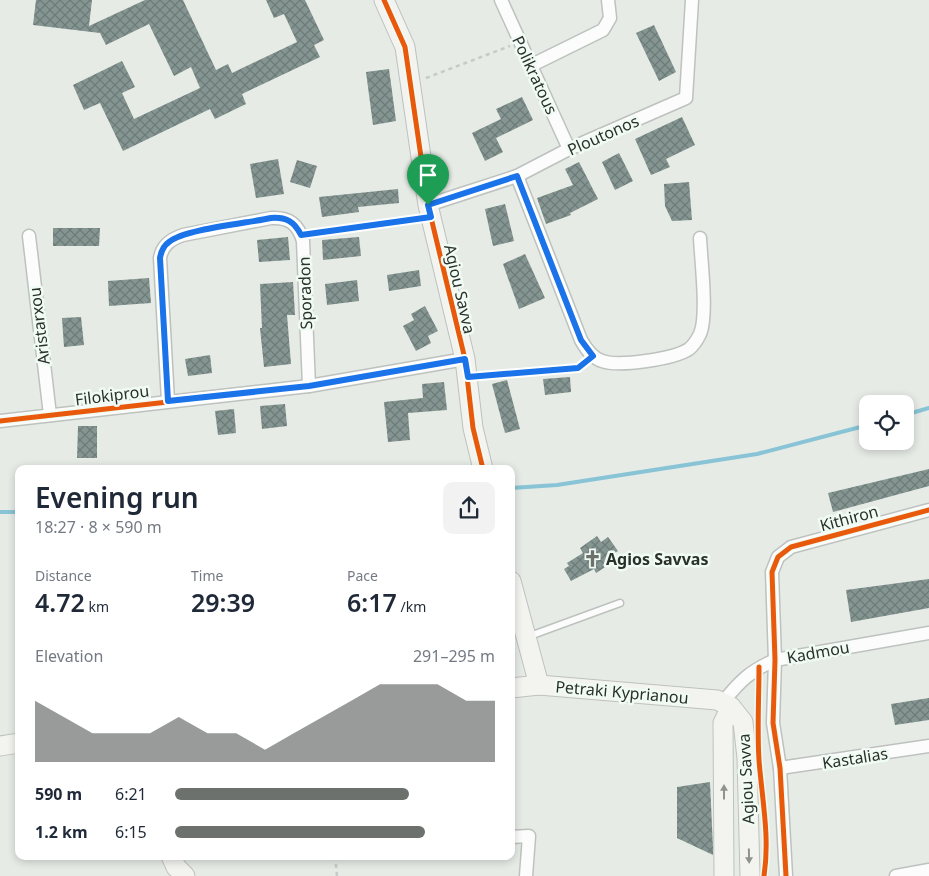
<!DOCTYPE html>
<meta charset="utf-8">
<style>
:root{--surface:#fff;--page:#f2f2f3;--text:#1f2937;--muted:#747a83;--accent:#6d716e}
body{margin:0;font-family:"Noto Sans",sans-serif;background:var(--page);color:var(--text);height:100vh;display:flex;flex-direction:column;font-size:19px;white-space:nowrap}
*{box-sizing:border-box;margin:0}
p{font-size:16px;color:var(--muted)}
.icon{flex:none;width:28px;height:28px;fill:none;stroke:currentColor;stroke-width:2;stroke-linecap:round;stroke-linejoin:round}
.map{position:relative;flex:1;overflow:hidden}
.details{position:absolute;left:15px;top:465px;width:500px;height:395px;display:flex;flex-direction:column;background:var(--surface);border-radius:10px;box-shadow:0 2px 8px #0003}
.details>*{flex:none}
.fabs{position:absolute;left:859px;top:395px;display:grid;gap:10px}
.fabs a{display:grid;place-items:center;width:55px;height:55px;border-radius:10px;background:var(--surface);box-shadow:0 2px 8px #0003;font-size:25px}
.pin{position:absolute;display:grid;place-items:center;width:42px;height:42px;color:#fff;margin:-51px -21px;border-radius:50% 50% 50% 0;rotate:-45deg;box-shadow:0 0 5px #0007}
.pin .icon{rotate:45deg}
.round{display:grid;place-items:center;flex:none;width:52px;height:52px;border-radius:10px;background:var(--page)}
.headline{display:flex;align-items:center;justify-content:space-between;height:85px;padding:0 20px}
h1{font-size:28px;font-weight:600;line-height:38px}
.metrics{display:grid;grid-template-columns:repeat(3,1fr);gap:8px;height:85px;padding:5px 20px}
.metrics div{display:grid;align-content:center}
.metrics b{font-size:25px;font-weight:600}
.metrics small{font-size:14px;font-weight:400}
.metrics p{font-size:14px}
.chart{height:140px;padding:10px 20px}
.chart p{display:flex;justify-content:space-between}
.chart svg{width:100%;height:90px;margin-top:5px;fill:var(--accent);opacity:.7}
ul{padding:0 20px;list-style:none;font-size:16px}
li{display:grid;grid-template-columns:80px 60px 1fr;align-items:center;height:38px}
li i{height:12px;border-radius:6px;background:var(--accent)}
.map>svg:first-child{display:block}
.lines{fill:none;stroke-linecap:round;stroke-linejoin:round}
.stream{stroke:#88c4d6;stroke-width:4}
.building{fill:url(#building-cross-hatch)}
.lane-casing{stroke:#bec2bf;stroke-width:9}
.street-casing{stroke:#bec2bf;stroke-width:15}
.secondary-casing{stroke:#bec2bf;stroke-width:21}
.path{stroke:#c7cac8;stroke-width:2.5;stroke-dasharray:4 4;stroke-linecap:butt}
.lane{stroke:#fbfcfb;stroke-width:6}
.street{stroke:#fbfcfb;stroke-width:12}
.secondary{stroke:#f3f4ef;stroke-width:19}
.cycleway-casing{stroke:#f0fbf3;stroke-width:8}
.cycleway{stroke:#e8590c;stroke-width:5}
.oneway{fill:#90928e}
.route-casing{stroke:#fff;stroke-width:10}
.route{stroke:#1a73e8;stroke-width:6}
.labels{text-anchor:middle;stroke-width:5;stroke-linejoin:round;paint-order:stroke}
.street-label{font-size:16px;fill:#2c302d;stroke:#f0fbf3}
.poi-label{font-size:16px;font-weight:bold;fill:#2c302d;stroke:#f0fbf3;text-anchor:start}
</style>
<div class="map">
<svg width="929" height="876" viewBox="0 0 929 876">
<defs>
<pattern id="building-cross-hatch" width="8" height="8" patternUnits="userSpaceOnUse" patternTransform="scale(1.25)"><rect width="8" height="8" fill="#859692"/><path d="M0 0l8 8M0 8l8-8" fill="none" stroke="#6d7b78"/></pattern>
</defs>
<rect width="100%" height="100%" fill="#e6ebe6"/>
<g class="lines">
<!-- stream -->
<g class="stream">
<path d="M 905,415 L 929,408"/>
<path d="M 511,488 L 557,485 L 757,454 L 868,425"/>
<path d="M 0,512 L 19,512"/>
</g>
</g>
<!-- building -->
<g class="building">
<path d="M 36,0 L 92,0 L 89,26 L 145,0 L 183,0 L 216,70 L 228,64 L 232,73 L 297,42 L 284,14 L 274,18 L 266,0 L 305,0 L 324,40 L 314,45 L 320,57 L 242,94 L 246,104 L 215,119 L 210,109 L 123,151 L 100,103 L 84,110 L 73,85 L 122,61 L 135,87 L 122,93 L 134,119 L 200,88 L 191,67 L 174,76 L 149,24 L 106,45 L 100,33 L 33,25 Z"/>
<path d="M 654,25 L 676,72 L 659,81 L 636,33 Z"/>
<path d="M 389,69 L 396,121 L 373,125 L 366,72 Z"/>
<path d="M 522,97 L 533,120 L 496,138 L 503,152 L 485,161 L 472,133 L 501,119 L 496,109 Z"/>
<path d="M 682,117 L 695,145 L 666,159 L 670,167 L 651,175 L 635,139 Z"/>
<path d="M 619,153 L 633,181 L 615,190 L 602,162 Z"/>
<path d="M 278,159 L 284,194 L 256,198 L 250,164 Z"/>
<path d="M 297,160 L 317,166 L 310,188 L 290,182 Z"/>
<path d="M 579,162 L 598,199 L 570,213 L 571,215 L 546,224 L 537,198 L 573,185 L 565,169 Z"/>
<path d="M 689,182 L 692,220 L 672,221 L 665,206 L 664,184 Z"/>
<path d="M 398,189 L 399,203 L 358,207 L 359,212 L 322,217 L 319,197 Z"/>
<path d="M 505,204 L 514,241 L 493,246 L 485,209 Z"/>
<path d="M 53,228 L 100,228 L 99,246 L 53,246 Z"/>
<path d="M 288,237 L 290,260 L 259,262 L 257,240 Z"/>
<path d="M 359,237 L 361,256 L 323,260 L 322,240 Z"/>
<path d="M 525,254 L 545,298 L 519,309 L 503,264 Z"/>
<path d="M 419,270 L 421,286 L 389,291 L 387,275 Z"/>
<path d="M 149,278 L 151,303 L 109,306 L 108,281 Z"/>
<path d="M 357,280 L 359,301 L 327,305 L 325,284 Z"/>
<path d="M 293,282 L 295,315 L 287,315 L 291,364 L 264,367 L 260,328 L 262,328 L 260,284 Z"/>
<path d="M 425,306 L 438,331 L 428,336 L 431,343 L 416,351 L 403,326 L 414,320 L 411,314 Z"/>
<path d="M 81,317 L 84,345 L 64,347 L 62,318 Z"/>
<path d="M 210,355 L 212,373 L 188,376 L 185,359 Z"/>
<path d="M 570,377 L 571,392 L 545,395 L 543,379 Z"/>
<path d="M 507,380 L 520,429 L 505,433 L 492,384 Z"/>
<path d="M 444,382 L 447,410 L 408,413 L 410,440 L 388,442 L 384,402 L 423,398 L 422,384 Z"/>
<path d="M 285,404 L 287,426 L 262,429 L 260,406 Z"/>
<path d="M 234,409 L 236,433 L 218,435 L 215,411 Z"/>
<path d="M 78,426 L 97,426 L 97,458 L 77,458 Z"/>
<path d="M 929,469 L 929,486 L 833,512 L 828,493 Z"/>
<path d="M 597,536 L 601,542 L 608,537 L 618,551 L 610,556 L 613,562 L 596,573 L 594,569 L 571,581 L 564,569 L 569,566 L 567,563 L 583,553 L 580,548 Z"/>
<path d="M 929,579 L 929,608 L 851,622 L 846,590 Z"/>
<path d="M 929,698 L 929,720 L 895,725 L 891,704 Z"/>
<path d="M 710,782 L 713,848 L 713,855 L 677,838 L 677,787 Z"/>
</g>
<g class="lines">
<defs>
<path id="lane" d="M 527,637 L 620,603"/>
<g id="street">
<path d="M 501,0 L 569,149"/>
<path d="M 532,65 L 603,30 L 610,18 L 608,0"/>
<path d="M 517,176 L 581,340 C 586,349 592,358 602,361 C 619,367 674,359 689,349 C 694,345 697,340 700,334 C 708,316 701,260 700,238"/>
<path d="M 428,205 L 517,176 L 569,149 L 686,98 L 692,0"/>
<path d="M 29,236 L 50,415"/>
<path d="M 168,401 L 160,258 C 162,245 171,239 183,235 L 271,218 C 289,217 298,224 303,241 L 309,386"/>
<path d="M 0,421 L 309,386 L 465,359"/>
<path d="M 723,702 C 740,681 750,671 775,660 L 929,633"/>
<path d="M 780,768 L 929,746"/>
<path d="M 511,837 L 529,836 L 526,876"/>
<path d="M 786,876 L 780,768 L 773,723 L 775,660 L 772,572 L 778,557 L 791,547 L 929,510"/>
<path d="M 896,876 L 929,870"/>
</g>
<g id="secondary">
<path d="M 384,0 L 405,47 L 428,205 L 465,359 L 473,428 L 483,469"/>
<path d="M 511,581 L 539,685"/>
<path d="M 511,688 L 539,685 L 717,700 L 731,707 L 743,722 L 747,758 L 750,876"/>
<path d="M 0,746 L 19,743"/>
<path d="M 171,856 L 176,867 L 185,876"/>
<path d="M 724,876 L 723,723 L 731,707"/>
</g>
</defs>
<!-- lane casing -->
<use href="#lane" class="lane-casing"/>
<!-- street casing -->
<use href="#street" class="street-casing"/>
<!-- secondary casing -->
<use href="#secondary" class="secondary-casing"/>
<!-- path -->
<g class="path">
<path d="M 426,78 L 510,46"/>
<path d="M 312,233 L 416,219"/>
<path d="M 482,376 L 578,368 L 583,364"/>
<path d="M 335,856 L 337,876"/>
</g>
<!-- lane -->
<use href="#lane" class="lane"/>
<!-- street -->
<use href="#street" class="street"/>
<!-- secondary -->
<use href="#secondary" class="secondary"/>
<defs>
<g id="cycleway">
<path d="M 384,0 L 405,47 L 428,205 L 465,359 L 473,428 L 483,469"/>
<path d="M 0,421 L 309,386 L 465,359"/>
<path d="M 759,667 C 759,697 757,729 759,760 C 762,799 770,837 764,876"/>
<path d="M 786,876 L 780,768 L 773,723 L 775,660 L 772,572 L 778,557 L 791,547 L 929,510"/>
</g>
</defs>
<!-- cycleway casing -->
<use href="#cycleway" class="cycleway-casing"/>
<!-- cycleway -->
<use href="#cycleway" class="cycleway"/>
</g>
<!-- one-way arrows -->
<defs><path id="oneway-solid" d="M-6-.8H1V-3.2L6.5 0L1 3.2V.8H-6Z" transform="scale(1.25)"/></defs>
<g class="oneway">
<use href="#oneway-solid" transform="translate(724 792) rotate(-90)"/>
<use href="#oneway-solid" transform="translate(749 856) rotate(89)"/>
</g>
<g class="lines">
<defs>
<path id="route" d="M 517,176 L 581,340 L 593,356 L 578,368 L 468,377 L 465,359 L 309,386 L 168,401 L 160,258 C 161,252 163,246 169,242 C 184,229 249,223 271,218 C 286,217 294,221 301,235 L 431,217 L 428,205 Z"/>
</defs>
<!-- route casing -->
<use href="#route" class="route-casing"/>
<!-- route -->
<use href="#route" class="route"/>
</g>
<!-- icons -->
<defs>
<symbol id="church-bare" viewBox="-9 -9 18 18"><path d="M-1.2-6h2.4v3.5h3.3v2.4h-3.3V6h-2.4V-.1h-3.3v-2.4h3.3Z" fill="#6d716e" stroke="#f0fbf3" stroke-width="2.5" paint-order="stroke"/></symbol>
</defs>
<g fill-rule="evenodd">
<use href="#church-bare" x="580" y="546" width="25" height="25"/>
</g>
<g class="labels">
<!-- street labels -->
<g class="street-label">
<text transform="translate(535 75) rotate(65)" y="6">Polikratous</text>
<text transform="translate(603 135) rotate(-24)" y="6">Ploutonos</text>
<text transform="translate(460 289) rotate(77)" y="6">Agiou Savva</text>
<text transform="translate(305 293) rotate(-92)" y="6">Sporadon</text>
<text transform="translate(39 326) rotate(-97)" y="6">Aristarxou</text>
<text transform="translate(112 395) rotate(-7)" y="6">Filokiprou</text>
<text transform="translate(849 518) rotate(-15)" y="6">Kithiron</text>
<text transform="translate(818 652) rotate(-10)" y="6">Kadmou</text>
<text transform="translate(622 692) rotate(5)" y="6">Petraki Kyprianou</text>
<text transform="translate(855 758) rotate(-9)" y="6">Kastalias</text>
<text transform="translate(746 779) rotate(-93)" y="6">Agiou Savva</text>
</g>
<!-- poi labels -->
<g class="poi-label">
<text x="606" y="565">Agios Savvas</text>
</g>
</g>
</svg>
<div class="fabs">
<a><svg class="icon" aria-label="locate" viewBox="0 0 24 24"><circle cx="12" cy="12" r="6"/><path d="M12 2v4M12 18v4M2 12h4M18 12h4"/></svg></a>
</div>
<div class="pin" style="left:428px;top:205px;background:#1e9e55"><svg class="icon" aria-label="arrive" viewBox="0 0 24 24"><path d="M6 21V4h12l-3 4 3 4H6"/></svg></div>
<section class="details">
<div class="headline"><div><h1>Evening run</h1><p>18:27 · 8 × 590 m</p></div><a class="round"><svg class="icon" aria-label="share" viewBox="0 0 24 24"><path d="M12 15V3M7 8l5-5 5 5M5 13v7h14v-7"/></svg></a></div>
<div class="metrics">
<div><p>Distance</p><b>4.72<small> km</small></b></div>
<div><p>Time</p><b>29:39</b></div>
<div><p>Pace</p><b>6:17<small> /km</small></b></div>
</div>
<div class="chart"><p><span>Elevation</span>291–295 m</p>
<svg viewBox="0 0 160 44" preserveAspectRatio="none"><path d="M0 44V14L10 22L20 30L30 30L40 30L50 22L60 30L70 30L80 38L90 30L100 22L110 14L120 6L130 6L140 6L150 14L160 14V44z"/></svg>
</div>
<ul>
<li><b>590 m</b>6:21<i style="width:73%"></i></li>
<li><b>1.2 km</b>6:15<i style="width:78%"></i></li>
</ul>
</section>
</div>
